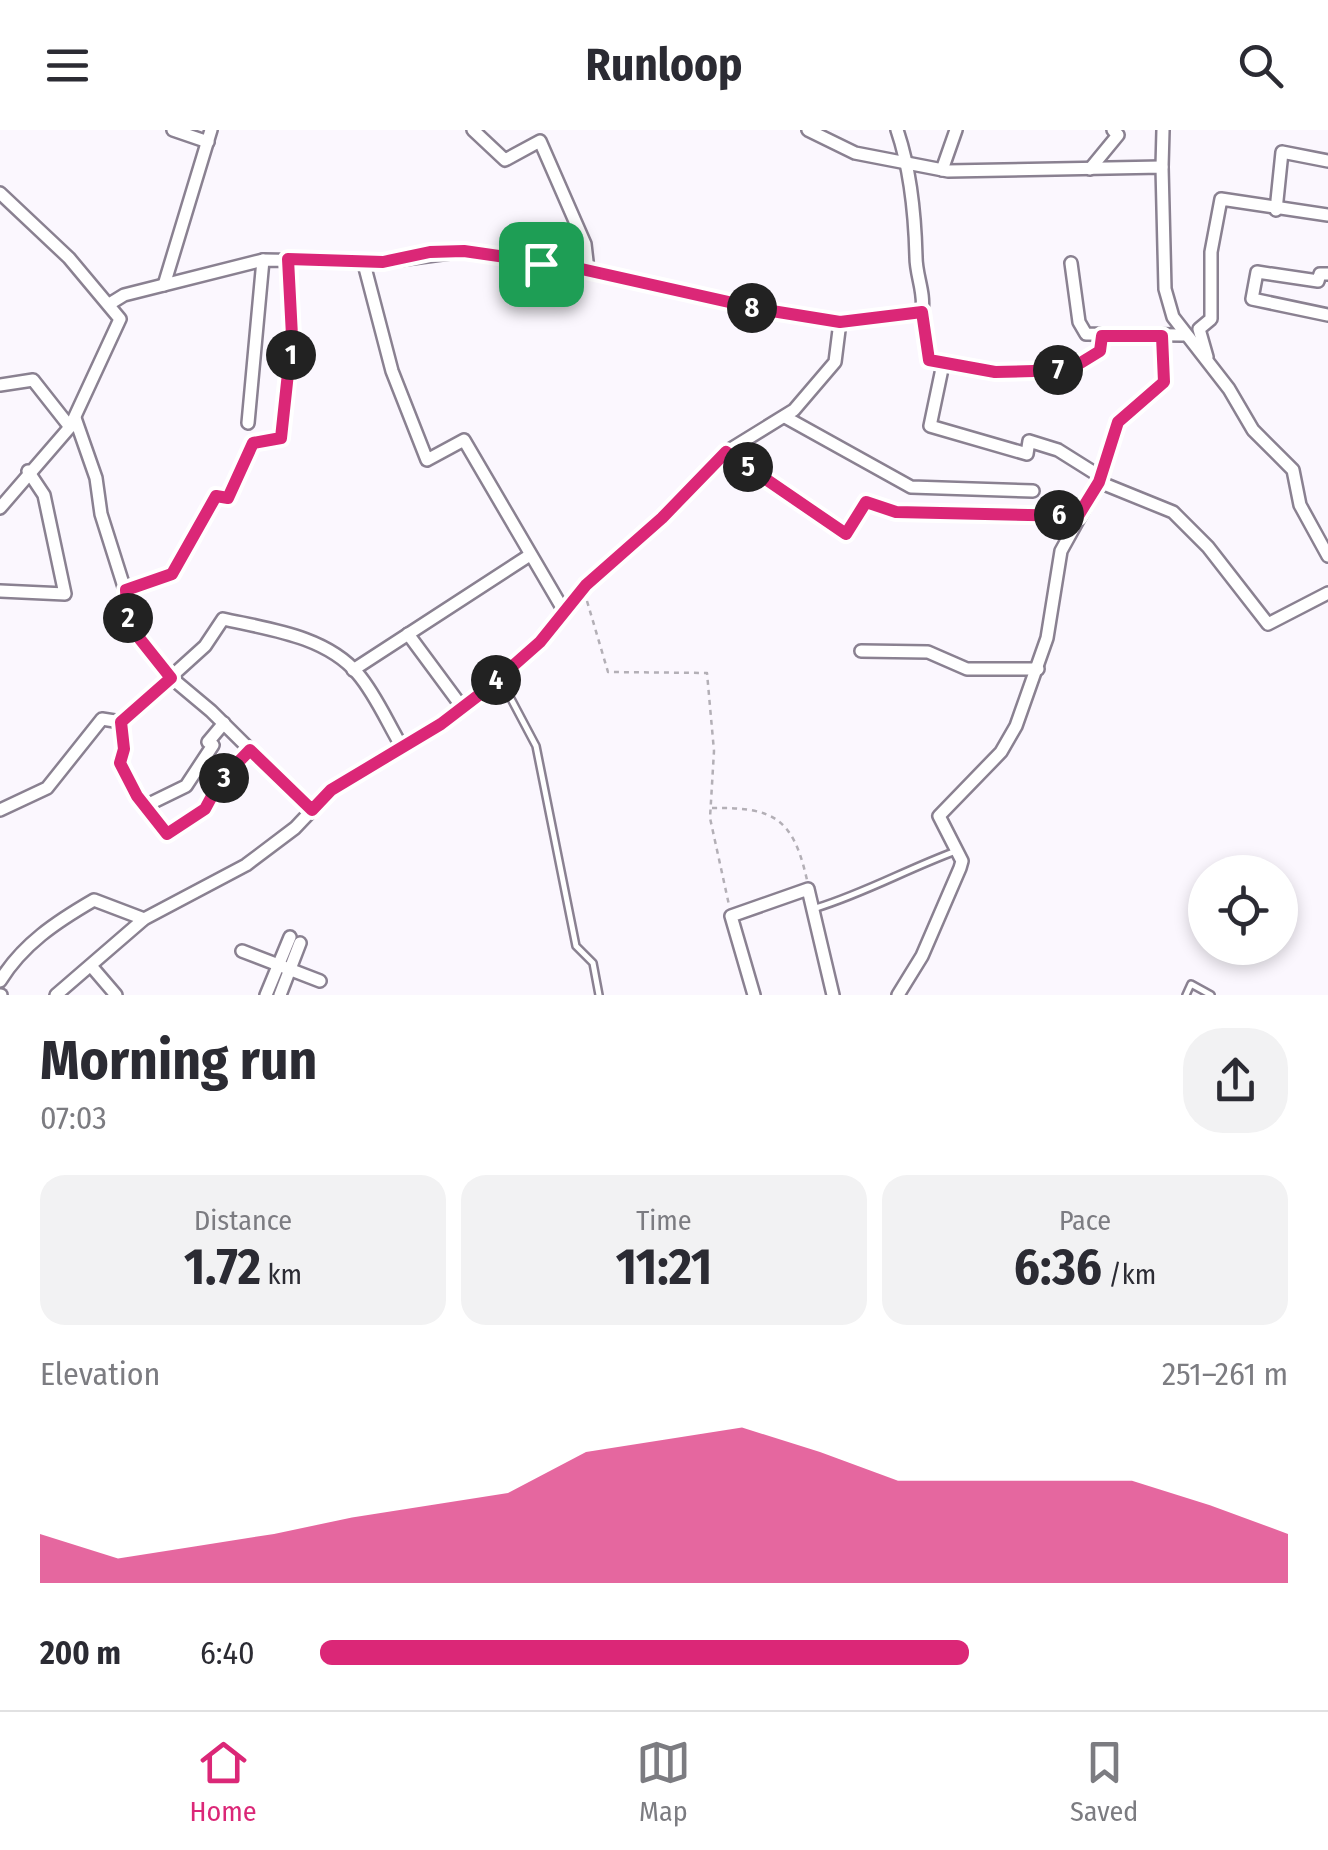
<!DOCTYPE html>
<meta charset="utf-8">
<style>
:root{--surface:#fff;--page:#f2f2f3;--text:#2b2b33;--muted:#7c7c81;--line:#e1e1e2;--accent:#db2777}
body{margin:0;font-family:"Fira Sans Condensed",sans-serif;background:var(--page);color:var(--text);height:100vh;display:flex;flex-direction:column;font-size:38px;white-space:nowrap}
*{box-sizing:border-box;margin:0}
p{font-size:32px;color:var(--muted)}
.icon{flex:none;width:55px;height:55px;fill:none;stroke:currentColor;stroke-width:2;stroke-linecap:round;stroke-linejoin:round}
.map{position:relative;height:865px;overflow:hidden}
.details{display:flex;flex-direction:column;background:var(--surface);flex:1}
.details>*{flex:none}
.controls{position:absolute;left:1188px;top:725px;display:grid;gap:20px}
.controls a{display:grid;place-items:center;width:110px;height:110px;border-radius:50%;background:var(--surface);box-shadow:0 5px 15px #0003;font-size:50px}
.pin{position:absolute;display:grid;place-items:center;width:85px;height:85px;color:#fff;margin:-42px;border-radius:20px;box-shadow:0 5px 15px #0006}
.km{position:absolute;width:50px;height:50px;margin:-25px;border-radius:50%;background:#222;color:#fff;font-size:28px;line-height:50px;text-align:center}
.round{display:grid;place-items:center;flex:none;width:105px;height:105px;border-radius:40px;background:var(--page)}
.head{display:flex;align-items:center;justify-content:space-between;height:170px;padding:0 40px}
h1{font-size:55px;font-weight:700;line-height:75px}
.figures{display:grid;grid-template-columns:repeat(3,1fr);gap:15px;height:170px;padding:10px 40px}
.figures div{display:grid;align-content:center;border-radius:25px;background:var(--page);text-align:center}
.figures b{font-size:50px;font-weight:700}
.figures small{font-size:28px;font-weight:400}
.figures p{font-size:28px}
.chart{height:280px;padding:20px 40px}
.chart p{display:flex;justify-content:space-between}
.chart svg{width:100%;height:180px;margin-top:10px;fill:var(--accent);opacity:.7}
ul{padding:0 40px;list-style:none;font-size:32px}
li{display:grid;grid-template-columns:160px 120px 1fr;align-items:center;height:75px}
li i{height:25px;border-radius:12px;background:var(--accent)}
header{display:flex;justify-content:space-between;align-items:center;height:130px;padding:0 40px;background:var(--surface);font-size:45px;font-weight:700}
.tabs{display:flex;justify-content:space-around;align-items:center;height:140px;border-top:2px solid var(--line);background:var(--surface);font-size:28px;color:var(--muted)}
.tabs a{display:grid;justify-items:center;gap:5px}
.tabs .on{color:var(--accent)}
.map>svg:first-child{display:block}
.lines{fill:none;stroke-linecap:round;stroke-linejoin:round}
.lane-casing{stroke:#8a8191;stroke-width:10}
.street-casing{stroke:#8a8191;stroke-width:16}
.path{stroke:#b3afb6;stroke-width:2.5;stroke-dasharray:5 5;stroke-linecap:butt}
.lane{stroke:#fff;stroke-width:5}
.street{stroke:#fff;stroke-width:11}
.route-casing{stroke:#fff;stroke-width:20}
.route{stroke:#db2777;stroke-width:12}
</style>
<header><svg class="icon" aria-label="menu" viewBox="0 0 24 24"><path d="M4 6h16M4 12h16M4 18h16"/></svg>Runloop<svg class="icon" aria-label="search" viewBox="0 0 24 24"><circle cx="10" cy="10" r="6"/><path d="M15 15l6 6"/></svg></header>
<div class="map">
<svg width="1328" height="865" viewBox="0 0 1328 865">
<rect width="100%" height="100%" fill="#fbf7fe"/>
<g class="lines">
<defs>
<g id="lane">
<path d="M 500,548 L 536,616 L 576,816 L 593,833 L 599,865"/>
<path d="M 816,778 C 865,763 907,739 956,721"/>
<path d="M 1186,865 L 1191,854 L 1211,865"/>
</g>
<g id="street">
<path d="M 173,0 L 208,12"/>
<path d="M 473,0 L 505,30 L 540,11 L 585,114 L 588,140"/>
<path d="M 808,0 L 855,23 L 948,41 L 1162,37 L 1165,159 L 1173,187 L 1229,259 L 1253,300 L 1293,340 L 1300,375 L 1328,426"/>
<path d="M 1162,37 L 1163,0"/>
<path d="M 1090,39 L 1118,5 L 1113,0"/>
<path d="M 942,40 L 956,0"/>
<path d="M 0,63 L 69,128 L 120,189 L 70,297 L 0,378"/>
<path d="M 1276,80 L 1282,22 L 1328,31"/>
<path d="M 363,130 L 392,241 L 427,330 L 464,310 L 564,481"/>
<path d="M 1071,133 L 1079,192 L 1086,204 L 1183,205"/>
<path d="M 1328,144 L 1320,144 L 1318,151 L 1257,142 L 1252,169 L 1328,185"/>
<path d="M 164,155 L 211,0"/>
<path d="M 111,173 L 124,165 L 263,130 L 383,132 L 464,121 L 568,135 L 760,179 L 840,192 L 922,182 C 925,162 916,146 916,127 C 915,87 910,38 897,0"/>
<path d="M 922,182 L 929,229 L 995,242 L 1069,240 L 1100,221 L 1102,207"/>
<path d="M 1207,227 L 1199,199 L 1211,189 L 1211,122 L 1221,69 L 1328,85"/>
<path d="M 943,234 L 930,296 L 1027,324 L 1029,311 L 1058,320 L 1101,347"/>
<path d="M 0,255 L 33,250 L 70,297"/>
<path d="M 785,287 L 911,357 L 1033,361"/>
<path d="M 75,288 L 96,348 L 101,384 L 125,460 L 128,494 L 168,545 L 211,581 L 312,681"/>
<path d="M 248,293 L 263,130"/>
<path d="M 726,322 L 846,404 L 867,372 L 896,382 L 1078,386"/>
<path d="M 1099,352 L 1118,292 L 1164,252 L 1162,205"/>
<path d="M 125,460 L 172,444 L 216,366 L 228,368 L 253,313 L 281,308 L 292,206 L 288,129"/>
<path d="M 0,461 L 65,464 L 44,365 L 28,341"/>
<path d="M 408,504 L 462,577"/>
<path d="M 861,521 L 928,522 L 967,539 L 1038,539"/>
<path d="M 353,540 L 530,425"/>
<path d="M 250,620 L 220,651 L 205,679 L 167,704 L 137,666 L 120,633 L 124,619 L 121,592 L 205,516 L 223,489 C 268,499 326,506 358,544 C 376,565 388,594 402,617"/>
<path d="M 145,676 L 186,656 L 213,615 L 208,612 L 224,593"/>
<path d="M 0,680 L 47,658 L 102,589 L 121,592"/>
<path d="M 242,821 L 320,851"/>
<path d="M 92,837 L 116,865"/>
<path d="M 0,851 C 23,814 56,792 94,770 L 144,789"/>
<path d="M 0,865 L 1,865"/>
<path d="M 56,865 L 144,789 L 246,735 L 295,698 L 331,660 L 441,593 L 487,558 L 540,512 L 586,455 L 662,388 L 726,322 L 794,280 L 835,232 L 840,192"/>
<path d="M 266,865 L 290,807"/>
<path d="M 280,865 L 300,813"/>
<path d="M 754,865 L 731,786 L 808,759 L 833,865"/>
<path d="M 898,865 L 922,826 L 960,738 L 962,731 L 939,686 L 1001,622 L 1016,596 L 1047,508 L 1061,421 L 1099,352 L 1173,382 L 1208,417 L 1268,494 L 1328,463"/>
</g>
</defs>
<!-- lane casing -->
<use href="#lane" class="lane-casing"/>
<!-- street casing -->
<use href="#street" class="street-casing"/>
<!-- path -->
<g class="path">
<path d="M 587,471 L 608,542 L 707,543 L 714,621 L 710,688 L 729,775"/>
<path d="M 712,678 C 774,677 793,688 807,750"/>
</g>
<!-- lane -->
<use href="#lane" class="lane"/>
<!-- street -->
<use href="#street" class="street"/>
</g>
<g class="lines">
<defs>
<path id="route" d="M 464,121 L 568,136 L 760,179 L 840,192 L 922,182 L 929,230 L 995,242 L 1069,240 L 1100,221 L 1102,206 L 1162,206 L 1164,252 L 1118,292 L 1099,352 L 1078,386 L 896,382 L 866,372 L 846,404 L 726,322 L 662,388 L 586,455 L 540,512 L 488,558 L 441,594 L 331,660 L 312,680 L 250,620 L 220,651 L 205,679 L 167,704 L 137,666 L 120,633 L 124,619 L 121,592 L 171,548 L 128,494 L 126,460 L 172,444 L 216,366 L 228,368 L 253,313 L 281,308 L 292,206 L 288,129 L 383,132 L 430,122 Z"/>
</defs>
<!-- route casing -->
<use href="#route" class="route-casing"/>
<!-- route -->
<use href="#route" class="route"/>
</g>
</svg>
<div class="controls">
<a><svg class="icon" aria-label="locate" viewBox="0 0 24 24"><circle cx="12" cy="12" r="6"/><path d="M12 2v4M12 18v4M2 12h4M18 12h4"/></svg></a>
</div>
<div class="pin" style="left:541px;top:134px;background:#1e9e55"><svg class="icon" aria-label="arrive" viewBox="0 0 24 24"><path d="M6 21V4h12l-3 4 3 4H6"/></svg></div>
<b class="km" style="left:291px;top:225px">1</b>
<b class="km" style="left:128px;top:488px">2</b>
<b class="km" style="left:224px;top:648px">3</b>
<b class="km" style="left:496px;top:550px">4</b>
<b class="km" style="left:748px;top:337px">5</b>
<b class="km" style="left:1059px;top:385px">6</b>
<b class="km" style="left:1058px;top:240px">7</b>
<b class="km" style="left:752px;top:178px">8</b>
</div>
<section class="details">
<div class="head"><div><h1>Morning run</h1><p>07:03</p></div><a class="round"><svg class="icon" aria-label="share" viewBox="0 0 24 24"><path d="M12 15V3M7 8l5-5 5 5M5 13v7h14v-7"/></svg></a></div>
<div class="figures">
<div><p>Distance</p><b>1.72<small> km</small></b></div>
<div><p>Time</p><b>11:21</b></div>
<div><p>Pace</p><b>6:36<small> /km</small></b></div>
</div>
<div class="chart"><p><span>Elevation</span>251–261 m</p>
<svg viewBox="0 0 160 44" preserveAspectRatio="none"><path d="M0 44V32L10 38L20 35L30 32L40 28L50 25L60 22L70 12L80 9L90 6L100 12L110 19L120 19L130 19L140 19L150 25L160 32V44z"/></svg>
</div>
<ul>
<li><b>200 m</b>6:40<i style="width:67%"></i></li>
</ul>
</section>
<nav class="tabs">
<a class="on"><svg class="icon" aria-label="home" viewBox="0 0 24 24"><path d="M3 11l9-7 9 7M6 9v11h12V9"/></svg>Home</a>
<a><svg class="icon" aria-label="map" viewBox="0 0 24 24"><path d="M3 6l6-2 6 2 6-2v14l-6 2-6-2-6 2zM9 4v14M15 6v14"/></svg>Map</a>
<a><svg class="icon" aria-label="saved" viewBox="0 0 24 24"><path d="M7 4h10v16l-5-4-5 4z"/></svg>Saved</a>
</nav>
